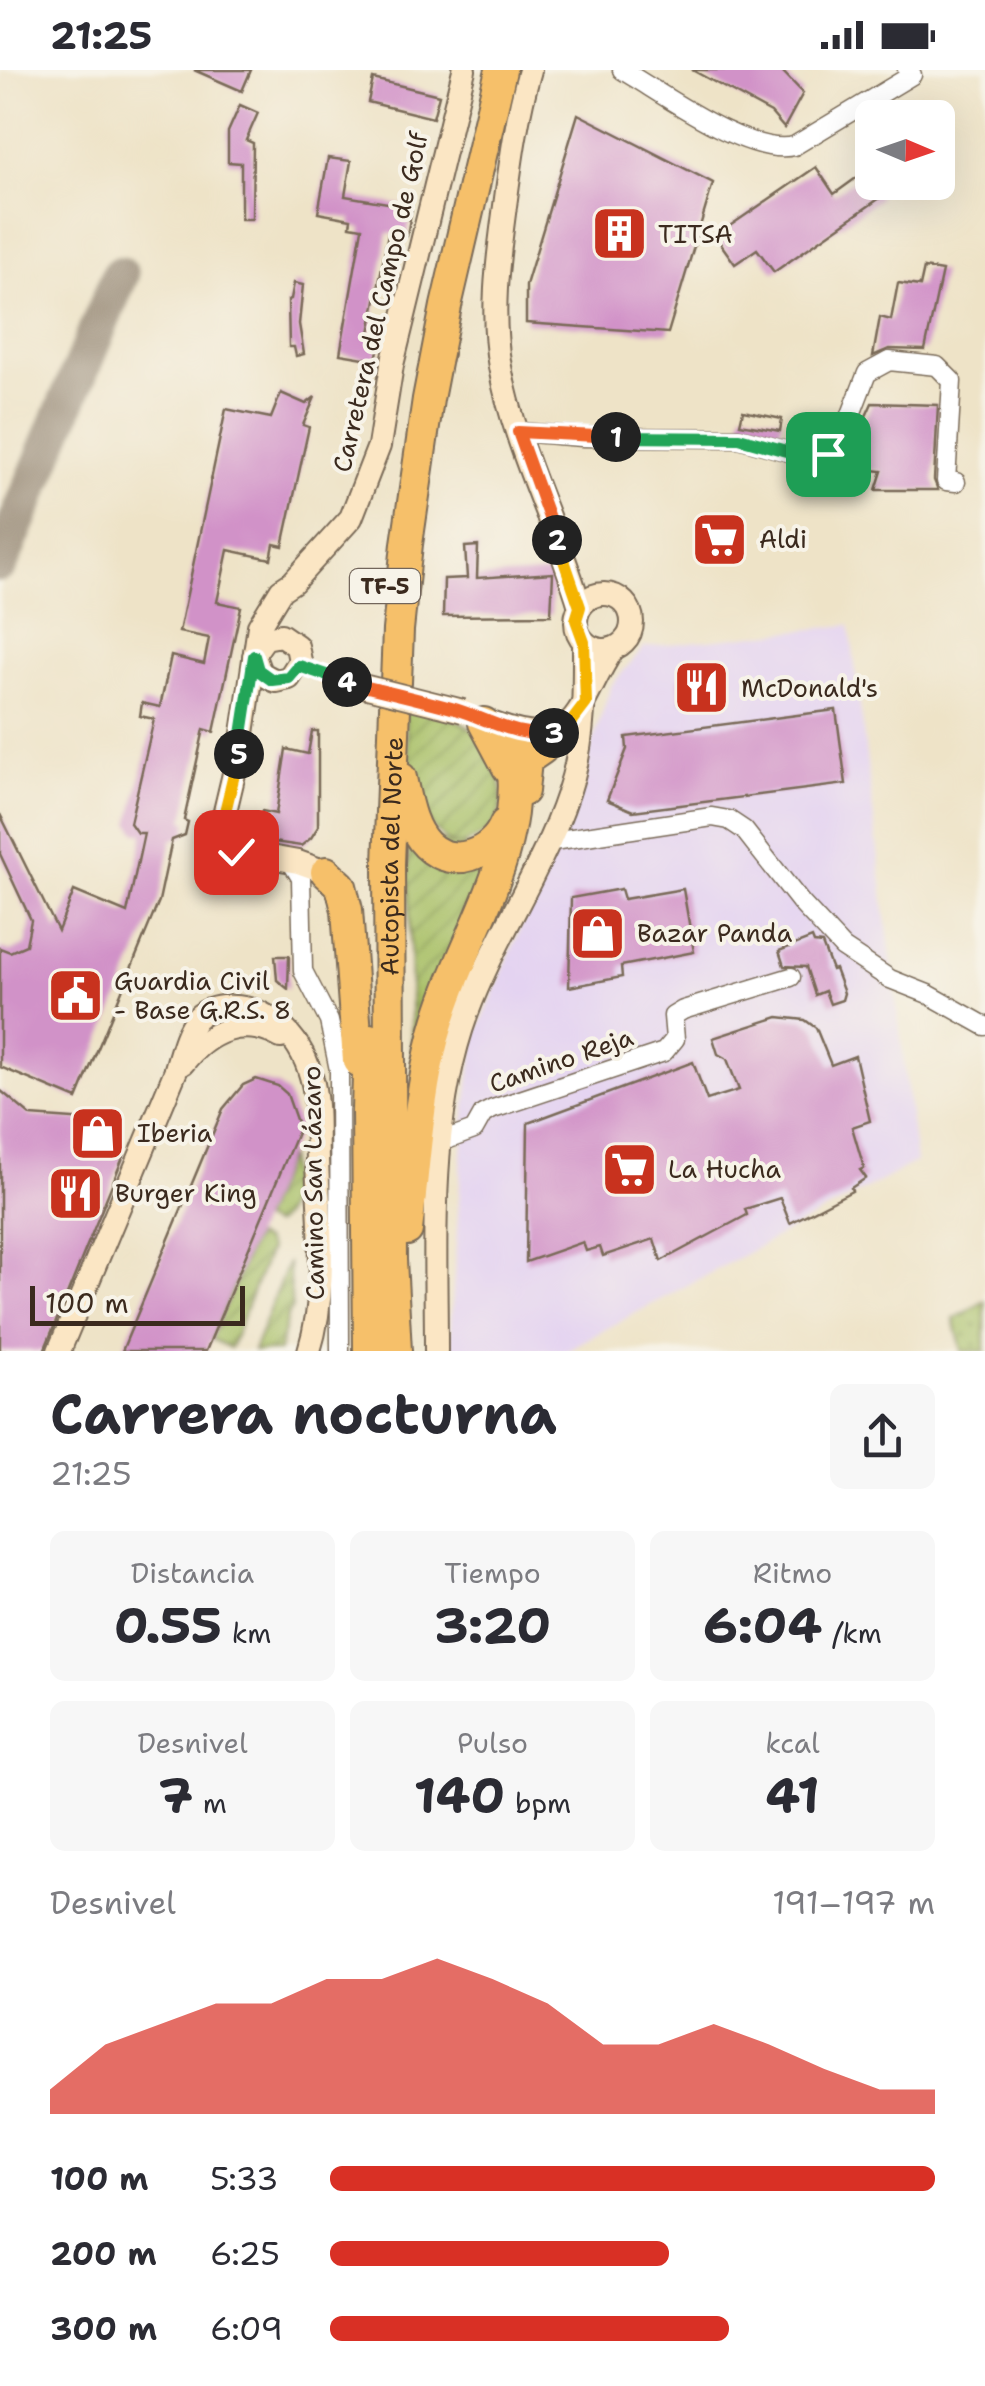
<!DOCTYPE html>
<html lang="es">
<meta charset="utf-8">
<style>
:root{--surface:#fff;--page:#f7f7f7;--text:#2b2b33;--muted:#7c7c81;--accent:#d93025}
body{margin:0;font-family:"Shantell Sans",sans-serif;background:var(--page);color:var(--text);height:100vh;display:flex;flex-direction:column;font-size:38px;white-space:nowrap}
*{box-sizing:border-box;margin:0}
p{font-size:32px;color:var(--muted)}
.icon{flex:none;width:55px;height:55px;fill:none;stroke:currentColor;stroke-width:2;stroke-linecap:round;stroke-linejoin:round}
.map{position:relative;height:1281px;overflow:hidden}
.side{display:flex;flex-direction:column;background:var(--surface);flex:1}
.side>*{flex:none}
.needle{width:65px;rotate:92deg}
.controls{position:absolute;left:855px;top:30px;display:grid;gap:20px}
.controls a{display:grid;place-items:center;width:100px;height:100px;border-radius:15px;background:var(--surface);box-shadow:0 10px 40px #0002;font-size:50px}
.scale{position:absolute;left:30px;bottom:25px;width:215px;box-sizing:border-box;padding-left:10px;border:5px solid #3b2a1e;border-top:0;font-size:28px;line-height:35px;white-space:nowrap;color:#3b2a1e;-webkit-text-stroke:8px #f7f3e8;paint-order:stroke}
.pin{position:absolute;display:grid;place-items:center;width:85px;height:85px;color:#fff;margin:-42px;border-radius:20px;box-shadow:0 5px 15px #0006}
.km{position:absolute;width:50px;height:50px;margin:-25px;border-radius:50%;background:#222;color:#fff;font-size:28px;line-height:50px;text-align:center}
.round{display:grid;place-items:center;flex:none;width:105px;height:105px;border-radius:15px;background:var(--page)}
.head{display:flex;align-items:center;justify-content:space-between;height:170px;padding:0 50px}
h1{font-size:55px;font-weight:700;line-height:75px}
.stats{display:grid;grid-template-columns:repeat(3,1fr);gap:15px;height:170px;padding:10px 50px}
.stats div{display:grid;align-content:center;border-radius:15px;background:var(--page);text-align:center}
.stats b{font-size:50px;font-weight:700}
.stats small{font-size:28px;font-weight:400}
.stats p{font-size:28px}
.chart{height:280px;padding:20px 50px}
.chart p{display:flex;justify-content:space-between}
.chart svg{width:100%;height:180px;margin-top:10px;fill:var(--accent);opacity:.7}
ul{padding:0 50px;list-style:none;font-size:32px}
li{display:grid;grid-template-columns:160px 120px 1fr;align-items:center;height:75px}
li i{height:25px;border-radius:12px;background:var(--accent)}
.status{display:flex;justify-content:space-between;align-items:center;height:70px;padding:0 50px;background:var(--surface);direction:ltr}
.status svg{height:28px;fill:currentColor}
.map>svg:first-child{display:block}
.built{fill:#e4d3f1}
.grass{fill:url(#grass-dots);stroke:#717442;stroke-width:2.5}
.garden{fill:url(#garden-furrows);stroke:#717442;stroke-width:2.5}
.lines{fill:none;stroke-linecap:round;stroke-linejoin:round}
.taxiway{stroke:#948672;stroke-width:38}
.building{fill:#d192c8}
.minor-casing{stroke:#7a6b59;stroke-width:21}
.secondary-casing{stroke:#7a6b59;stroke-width:26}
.motorway-casing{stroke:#7a6b59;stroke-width:34}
.minor{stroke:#fff;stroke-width:18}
.secondary{stroke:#fbe6c4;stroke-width:22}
.motorway{stroke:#f6c06b;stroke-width:30}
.secondary-bridge-casing{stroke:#7a6b59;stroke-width:26;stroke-linecap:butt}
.secondary-bridge{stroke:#fbe6c4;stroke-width:22}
.split-1-casing{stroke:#fff;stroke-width:20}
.split-2-casing{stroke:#fff;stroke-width:20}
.split-3-casing{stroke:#fff;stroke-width:20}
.split-4-casing{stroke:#fff;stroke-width:20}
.split-5-casing{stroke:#fff;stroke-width:20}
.split-6-casing{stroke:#fff;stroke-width:20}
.split-1{stroke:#22a559;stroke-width:12}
.split-2{stroke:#f0652b;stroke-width:12}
.split-3{stroke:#f5b400;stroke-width:12}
.split-4{stroke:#f0652b;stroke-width:12}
.split-5{stroke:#22a559;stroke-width:12}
.split-6{stroke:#f5b400;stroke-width:12}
.labels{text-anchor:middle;stroke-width:8;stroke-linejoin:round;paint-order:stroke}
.shield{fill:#f7f3e8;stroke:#73665b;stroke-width:2.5}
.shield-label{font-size:22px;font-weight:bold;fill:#3b2a1e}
.poi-label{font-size:25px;fill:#3b2a1e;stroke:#f7f3e8;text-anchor:start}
.street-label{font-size:25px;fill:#3b2a1e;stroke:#f7f3e8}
</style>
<div class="status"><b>21:25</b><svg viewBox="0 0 49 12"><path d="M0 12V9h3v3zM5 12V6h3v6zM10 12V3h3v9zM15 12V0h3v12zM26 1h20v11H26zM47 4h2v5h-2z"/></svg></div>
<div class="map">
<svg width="985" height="1281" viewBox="0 0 985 1281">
<defs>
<pattern id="grass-dots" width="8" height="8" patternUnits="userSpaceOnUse" patternTransform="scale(2.5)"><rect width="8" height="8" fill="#a7bf65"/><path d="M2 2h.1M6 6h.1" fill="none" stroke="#899b53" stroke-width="1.8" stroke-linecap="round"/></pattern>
<pattern id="garden-furrows" width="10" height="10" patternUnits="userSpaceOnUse" patternTransform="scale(2.5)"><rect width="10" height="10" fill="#a7bf65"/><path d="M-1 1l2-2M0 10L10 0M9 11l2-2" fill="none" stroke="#899b53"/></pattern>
</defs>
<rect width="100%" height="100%" fill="#f7f3e8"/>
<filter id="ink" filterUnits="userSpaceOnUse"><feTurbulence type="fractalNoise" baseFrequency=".01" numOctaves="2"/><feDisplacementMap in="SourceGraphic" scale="20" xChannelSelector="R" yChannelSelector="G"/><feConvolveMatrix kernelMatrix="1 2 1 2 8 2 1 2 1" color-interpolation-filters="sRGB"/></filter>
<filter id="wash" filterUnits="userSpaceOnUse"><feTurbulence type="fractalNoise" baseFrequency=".0048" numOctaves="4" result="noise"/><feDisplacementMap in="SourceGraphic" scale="40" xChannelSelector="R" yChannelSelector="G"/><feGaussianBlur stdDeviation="2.25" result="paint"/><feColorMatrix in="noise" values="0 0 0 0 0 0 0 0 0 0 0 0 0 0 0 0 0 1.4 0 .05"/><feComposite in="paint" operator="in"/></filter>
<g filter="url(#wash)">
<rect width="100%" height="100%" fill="#eee3c7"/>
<!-- built -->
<path class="built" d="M 850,555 L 916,1092 L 565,1281 L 449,1281 L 464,1053 L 475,969 L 578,717 L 611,616 L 644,577 Z"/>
<!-- grass -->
<path class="grass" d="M 985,1231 L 985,1281 L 962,1281 L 954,1249 Z"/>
<!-- garden -->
<g class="garden">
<path d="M 403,635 C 429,641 457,645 477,664 C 496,681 510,727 496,751 C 488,766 472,771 457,776 C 406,752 411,685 403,635 Z"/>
<path d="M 408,764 L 494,783 L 415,1012 L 412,976 Z"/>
<path d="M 288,1086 C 290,1107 293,1145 273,1155 L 261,1150 Z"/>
<path d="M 254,1167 L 264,1171 L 269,1180 L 230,1278 L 211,1269 Z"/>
<path d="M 288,1192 L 292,1239 L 288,1243 L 279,1281 L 253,1281 Z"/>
</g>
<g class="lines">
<!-- taxiway -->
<path class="taxiway" d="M 0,493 L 120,205"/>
</g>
<g id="blocks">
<!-- building -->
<g class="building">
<path d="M 194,0 L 251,0 L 242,21 Z"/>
<path d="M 692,0 L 781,0 L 803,23 L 784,58 L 771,43 Z"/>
<path d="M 373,9 L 439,25 L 433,48 L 368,32 Z"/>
<path d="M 240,35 L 258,43 L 246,70 L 253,73 L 252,149 L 241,149 L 241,93 L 228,92 L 228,62 Z"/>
<path d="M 578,44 L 713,113 L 668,263 L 526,253 L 526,215 Z"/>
<path d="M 328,88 L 351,91 L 345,126 L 412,137 L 407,166 L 388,163 L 370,263 L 381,265 L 376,290 L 340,284 L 362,158 L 350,156 L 351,149 L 318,143 Z"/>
<path d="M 816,97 L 834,124 L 863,103 L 880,128 L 774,202 L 757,179 L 735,194 L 715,166 Z"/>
<path d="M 924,198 L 942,201 L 925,280 L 889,279 L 873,286 L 880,247 L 891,250 L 898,213 L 920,216 Z"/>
<path d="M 294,213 L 303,215 L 299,254 L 304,284 L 296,286 L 294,277 L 289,277 L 288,230 L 291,229 Z"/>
<path d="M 281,323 L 306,334 L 315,327 L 303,355 L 309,357 L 283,476 L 274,474 L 271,489 L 228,480 L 217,532 L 241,537 L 214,662 L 204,659 L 184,750 L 188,752 L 185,765 L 172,770 L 159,831 L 77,1029 L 0,997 L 0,878 L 10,882 L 26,875 L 31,850 L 0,784 L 0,744 L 58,861 L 74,821 L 127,843 L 144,763 L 137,763 L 130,753 L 154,649 L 140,646 L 142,633 L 160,637 L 171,586 L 204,594 L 209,568 L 179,562 L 226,339 L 271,348 Z"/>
<path d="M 872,333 L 938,335 L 934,410 L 938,420 L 876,420 L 882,401 L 843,397 Z"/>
<path d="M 743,341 L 782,349 L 780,361 L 740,354 Z"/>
<path d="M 478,476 L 477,508 L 553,503 L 551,545 L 443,546 L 444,509 L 467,508 L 465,477 Z"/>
<path d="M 723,606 L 724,628 L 681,631 L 679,608 Z"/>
<path d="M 836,640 L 846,714 L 633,741 L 607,730 L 627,679 L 626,667 Z"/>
<path d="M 312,661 L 318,661 L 318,757 L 311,768 L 301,776 L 253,769 L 262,741 L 276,744 L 286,679 L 308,684 Z"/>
<path d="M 621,819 L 624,829 L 683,819 L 694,882 L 621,896 L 622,907 L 569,917 L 571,828 Z"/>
<path d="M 812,868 L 814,873 L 822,874 L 832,900 L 835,899 L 844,923 L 842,930 L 830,934 L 825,921 L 815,925 L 806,897 L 784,896 L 779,881 Z"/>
<path d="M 275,886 L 289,886 L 288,919 L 277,910 Z"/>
<path d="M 778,947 L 805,950 L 816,958 L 831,995 L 855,986 L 870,1051 L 852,1057 L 864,1098 L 860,1100 L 866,1108 L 851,1118 L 852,1121 L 790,1153 L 780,1128 L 745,1139 L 747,1145 L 661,1191 L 654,1169 L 603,1186 L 600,1177 L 586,1181 L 583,1172 L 526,1192 L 528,1053 L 693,992 L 707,1030 L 739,1020 L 727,989 L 718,984 L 713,968 Z"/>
<path d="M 256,1009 L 278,1016 L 287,1024 L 299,1058 L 206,1281 L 122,1281 L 223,1039 L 243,1015 Z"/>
<path d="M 0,1020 L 31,1046 L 116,1052 L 102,1085 L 124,1085 L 44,1281 L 0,1281 Z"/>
</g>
</g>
</g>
<g filter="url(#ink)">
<use href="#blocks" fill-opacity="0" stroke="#7a6b59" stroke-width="2.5"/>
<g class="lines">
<defs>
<g id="minor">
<path d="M 622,0 C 662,23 748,87 794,76 L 912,5 L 907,0"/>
<path d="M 518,362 L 583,367 L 739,368 L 807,387 L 828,385 L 842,368 L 867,303 L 889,291 L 937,296 L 952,311 L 946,411 L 956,412"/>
<path d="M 546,772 L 712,747 L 729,750 L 744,760 L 802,834 L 843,878 L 890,909 L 928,924 L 985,956"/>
<path d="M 290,790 L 301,808 L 303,901 L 329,951 L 339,1000 L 340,1281"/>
<path d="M 441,1072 L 474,1060 L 483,1044 L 493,1039 L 664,982 L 675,969 L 673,946 L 683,940 L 791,907"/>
</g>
<g id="secondary">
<path d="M 530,0 C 517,45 511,90 505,136 C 498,189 490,243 500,297 C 515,379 557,457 580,537"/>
<circle cx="604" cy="552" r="28"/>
<path d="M 254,586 L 260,603 L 276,611 L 289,608 L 300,591 L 297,576 L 281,565 L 265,568 L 255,582"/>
<path d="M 494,654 C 581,686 575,636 613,579"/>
<path d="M 326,802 L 298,792 L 230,780 L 223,771 L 222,754 L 242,670 L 259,556 L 281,520 L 293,512 L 351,448 L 379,376 L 392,295 L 464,0"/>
<path d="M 183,993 C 208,961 243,946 281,967"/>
<path d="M 176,999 C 181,983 185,963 196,949 C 203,941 213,938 223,937 C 267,933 300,966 311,1006 C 319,1033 316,1063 317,1090 C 319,1153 328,1220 309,1281"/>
<path d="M 59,1281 L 182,986"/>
<path d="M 436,1281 C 436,1170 428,1049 467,943 C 496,864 551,787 573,707 C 585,662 584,618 584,572"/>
</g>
<g id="motorway">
<path d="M 484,653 L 508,698"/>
<path d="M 401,708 C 406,730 410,758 427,775 C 453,800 493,784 505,754"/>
<path d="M 523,721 L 526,690 L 542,679"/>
<path d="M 326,802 L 341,816 L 347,840 L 358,991"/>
<path d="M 369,969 L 367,1041 L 369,1281"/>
<path d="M 407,1160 C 415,1095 418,1027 435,963 C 462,863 533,779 509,671"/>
<path id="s1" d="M 396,1281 L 391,1190 L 389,794 L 398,560 L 407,474 L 428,329 L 446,236 L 501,0"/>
</g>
</defs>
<!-- minor casing -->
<use href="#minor" class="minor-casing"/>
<!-- secondary casing -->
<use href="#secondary" class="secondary-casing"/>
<!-- motorway casing -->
<use href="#motorway" class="motorway-casing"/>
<!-- minor -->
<use href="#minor" class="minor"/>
<!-- secondary -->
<use href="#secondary" class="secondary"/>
<!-- motorway -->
<use href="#motorway" class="motorway"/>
<defs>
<path id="secondary-bridge" d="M 331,608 L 463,641"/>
</defs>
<!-- secondary-bridge casing -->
<use href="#secondary-bridge" class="secondary-bridge-casing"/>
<!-- secondary-bridge -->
<use href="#secondary-bridge" class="secondary-bridge"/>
</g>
</g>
<g class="lines" filter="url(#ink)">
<defs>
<path id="split-1" d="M 616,367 L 739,368 L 808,387 L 828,384"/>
<path id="split-2" d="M 557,470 L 518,362 L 616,367"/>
<path id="split-3" d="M 554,663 L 570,654 L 586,633 L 584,572 L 576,550 L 580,537 L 557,470"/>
<path id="split-4" d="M 347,612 C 383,621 419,629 455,639 C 488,649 518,669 554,663"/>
<path id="split-5" d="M 239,684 L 254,586 L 258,600 L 272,610 L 289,608 L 299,596 L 347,612"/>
<path id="split-6" d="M 236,782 L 226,777 L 222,754 L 239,684"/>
</defs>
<!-- split-1 casing -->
<use href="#split-1" class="split-1-casing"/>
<!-- split-2 casing -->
<use href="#split-2" class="split-2-casing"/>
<!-- split-3 casing -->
<use href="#split-3" class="split-3-casing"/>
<!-- split-4 casing -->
<use href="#split-4" class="split-4-casing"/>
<!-- split-5 casing -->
<use href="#split-5" class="split-5-casing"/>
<!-- split-6 casing -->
<use href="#split-6" class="split-6-casing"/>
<!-- split-1 -->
<use href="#split-1" class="split-1"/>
<!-- split-2 -->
<use href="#split-2" class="split-2"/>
<!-- split-3 -->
<use href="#split-3" class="split-3"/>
<!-- split-4 -->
<use href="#split-4" class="split-4"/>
<!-- split-5 -->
<use href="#split-5" class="split-5"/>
<!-- split-6 -->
<use href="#split-6" class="split-6"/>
</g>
<!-- icons -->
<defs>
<symbol id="building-square" viewBox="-11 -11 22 22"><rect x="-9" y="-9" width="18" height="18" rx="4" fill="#c8321e" stroke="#f7f3e8"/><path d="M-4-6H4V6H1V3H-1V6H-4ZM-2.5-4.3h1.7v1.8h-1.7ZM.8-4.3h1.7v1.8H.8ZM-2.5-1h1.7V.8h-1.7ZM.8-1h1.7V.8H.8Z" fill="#fff"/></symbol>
<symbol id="supermarket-square" viewBox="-11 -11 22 22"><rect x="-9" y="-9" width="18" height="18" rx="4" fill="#c8321e" stroke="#f7f3e8"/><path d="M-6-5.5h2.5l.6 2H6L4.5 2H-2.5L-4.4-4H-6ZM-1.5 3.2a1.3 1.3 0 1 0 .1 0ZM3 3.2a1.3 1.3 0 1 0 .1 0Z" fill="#fff"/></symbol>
<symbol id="restaurant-square" viewBox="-11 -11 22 22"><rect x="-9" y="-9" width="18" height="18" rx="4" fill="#c8321e" stroke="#f7f3e8"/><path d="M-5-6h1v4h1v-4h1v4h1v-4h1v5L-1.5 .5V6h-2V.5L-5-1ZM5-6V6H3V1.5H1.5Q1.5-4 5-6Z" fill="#fff"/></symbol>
<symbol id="shop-square" viewBox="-11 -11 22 22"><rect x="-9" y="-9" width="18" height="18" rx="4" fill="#c8321e" stroke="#f7f3e8"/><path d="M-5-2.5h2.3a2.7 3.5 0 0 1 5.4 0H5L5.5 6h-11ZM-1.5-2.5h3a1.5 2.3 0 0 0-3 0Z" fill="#fff"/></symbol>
<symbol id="civic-square" viewBox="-11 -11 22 22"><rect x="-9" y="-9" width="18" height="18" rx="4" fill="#c8321e" stroke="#f7f3e8"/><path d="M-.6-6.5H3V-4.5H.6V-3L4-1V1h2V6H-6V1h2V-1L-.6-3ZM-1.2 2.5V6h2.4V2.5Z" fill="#fff"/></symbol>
</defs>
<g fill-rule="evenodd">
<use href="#building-square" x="588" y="132" width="63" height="63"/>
<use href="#supermarket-square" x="688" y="438" width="63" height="63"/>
<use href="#restaurant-square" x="670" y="586" width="63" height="63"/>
<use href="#shop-square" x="566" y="832" width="63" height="63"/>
<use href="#civic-square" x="44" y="894" width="63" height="63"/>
<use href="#shop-square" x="66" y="1032" width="63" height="63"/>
<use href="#supermarket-square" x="598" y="1068" width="63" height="63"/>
<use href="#restaurant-square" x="44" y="1092" width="63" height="63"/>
</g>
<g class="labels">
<!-- shield labels -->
<rect class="shield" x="350" y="499" width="70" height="34" rx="8"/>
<g class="shield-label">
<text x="385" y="524">TF-5</text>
</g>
<!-- poi labels -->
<g class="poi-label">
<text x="658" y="173">TITSA</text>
<text x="759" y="478">Aldi</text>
<text x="741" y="627">McDonald's</text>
<text x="637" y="872">Bazar Panda</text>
<text x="114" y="920">Guardia Civil<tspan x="114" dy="29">- Base G.R.S. 8</tspan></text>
<text x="137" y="1072">Iberia</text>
<text x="668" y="1108">La Hucha</text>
<text x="115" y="1132">Burger King</text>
</g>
<!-- street labels -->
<g class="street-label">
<text transform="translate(380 232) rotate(-77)" y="9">Carretera del Campo de Golf</text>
<text dy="9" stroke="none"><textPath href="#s1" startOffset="495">Autopista del Norte</textPath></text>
<text transform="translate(561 990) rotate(-19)" y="9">Camino Reja</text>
<text transform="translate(313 1113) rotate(-91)" y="9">Camino San Lázaro</text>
</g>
</g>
</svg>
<div class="controls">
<a><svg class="needle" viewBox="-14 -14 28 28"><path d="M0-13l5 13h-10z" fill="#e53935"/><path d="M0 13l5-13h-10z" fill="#7c7c81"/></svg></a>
</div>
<div class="scale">100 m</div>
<div class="pin" style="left:828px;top:384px;background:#1e9e55"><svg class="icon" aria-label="arrive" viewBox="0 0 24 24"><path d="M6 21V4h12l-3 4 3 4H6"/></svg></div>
<div class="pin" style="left:236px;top:782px;background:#d93025"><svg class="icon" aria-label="check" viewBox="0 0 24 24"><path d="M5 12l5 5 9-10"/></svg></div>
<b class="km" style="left:616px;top:367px">1</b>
<b class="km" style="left:557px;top:470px">2</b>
<b class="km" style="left:554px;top:663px">3</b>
<b class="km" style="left:347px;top:612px">4</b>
<b class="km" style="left:239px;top:684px">5</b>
</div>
<section class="side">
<div class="head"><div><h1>Carrera nocturna</h1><p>21:25</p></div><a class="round"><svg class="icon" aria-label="share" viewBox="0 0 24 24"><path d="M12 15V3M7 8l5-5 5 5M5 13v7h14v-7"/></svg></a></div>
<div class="stats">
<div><p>Distancia</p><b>0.55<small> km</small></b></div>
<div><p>Tiempo</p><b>3:20</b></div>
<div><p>Ritmo</p><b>6:04<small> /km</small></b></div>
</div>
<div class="stats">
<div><p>Desnivel</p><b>7<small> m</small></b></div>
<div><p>Pulso</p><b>140<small> bpm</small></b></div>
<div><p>kcal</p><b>41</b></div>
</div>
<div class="chart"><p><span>Desnivel</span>191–197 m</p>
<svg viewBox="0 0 160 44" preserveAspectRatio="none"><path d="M0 44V38L10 27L20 22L30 17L40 17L50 11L60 11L70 6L80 11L90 17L100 27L110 27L120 22L130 27L140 33L150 38L160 38V44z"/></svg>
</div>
<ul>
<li><b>100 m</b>5:33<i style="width:100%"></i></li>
<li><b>200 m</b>6:25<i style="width:56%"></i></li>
<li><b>300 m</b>6:09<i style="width:66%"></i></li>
</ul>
</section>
